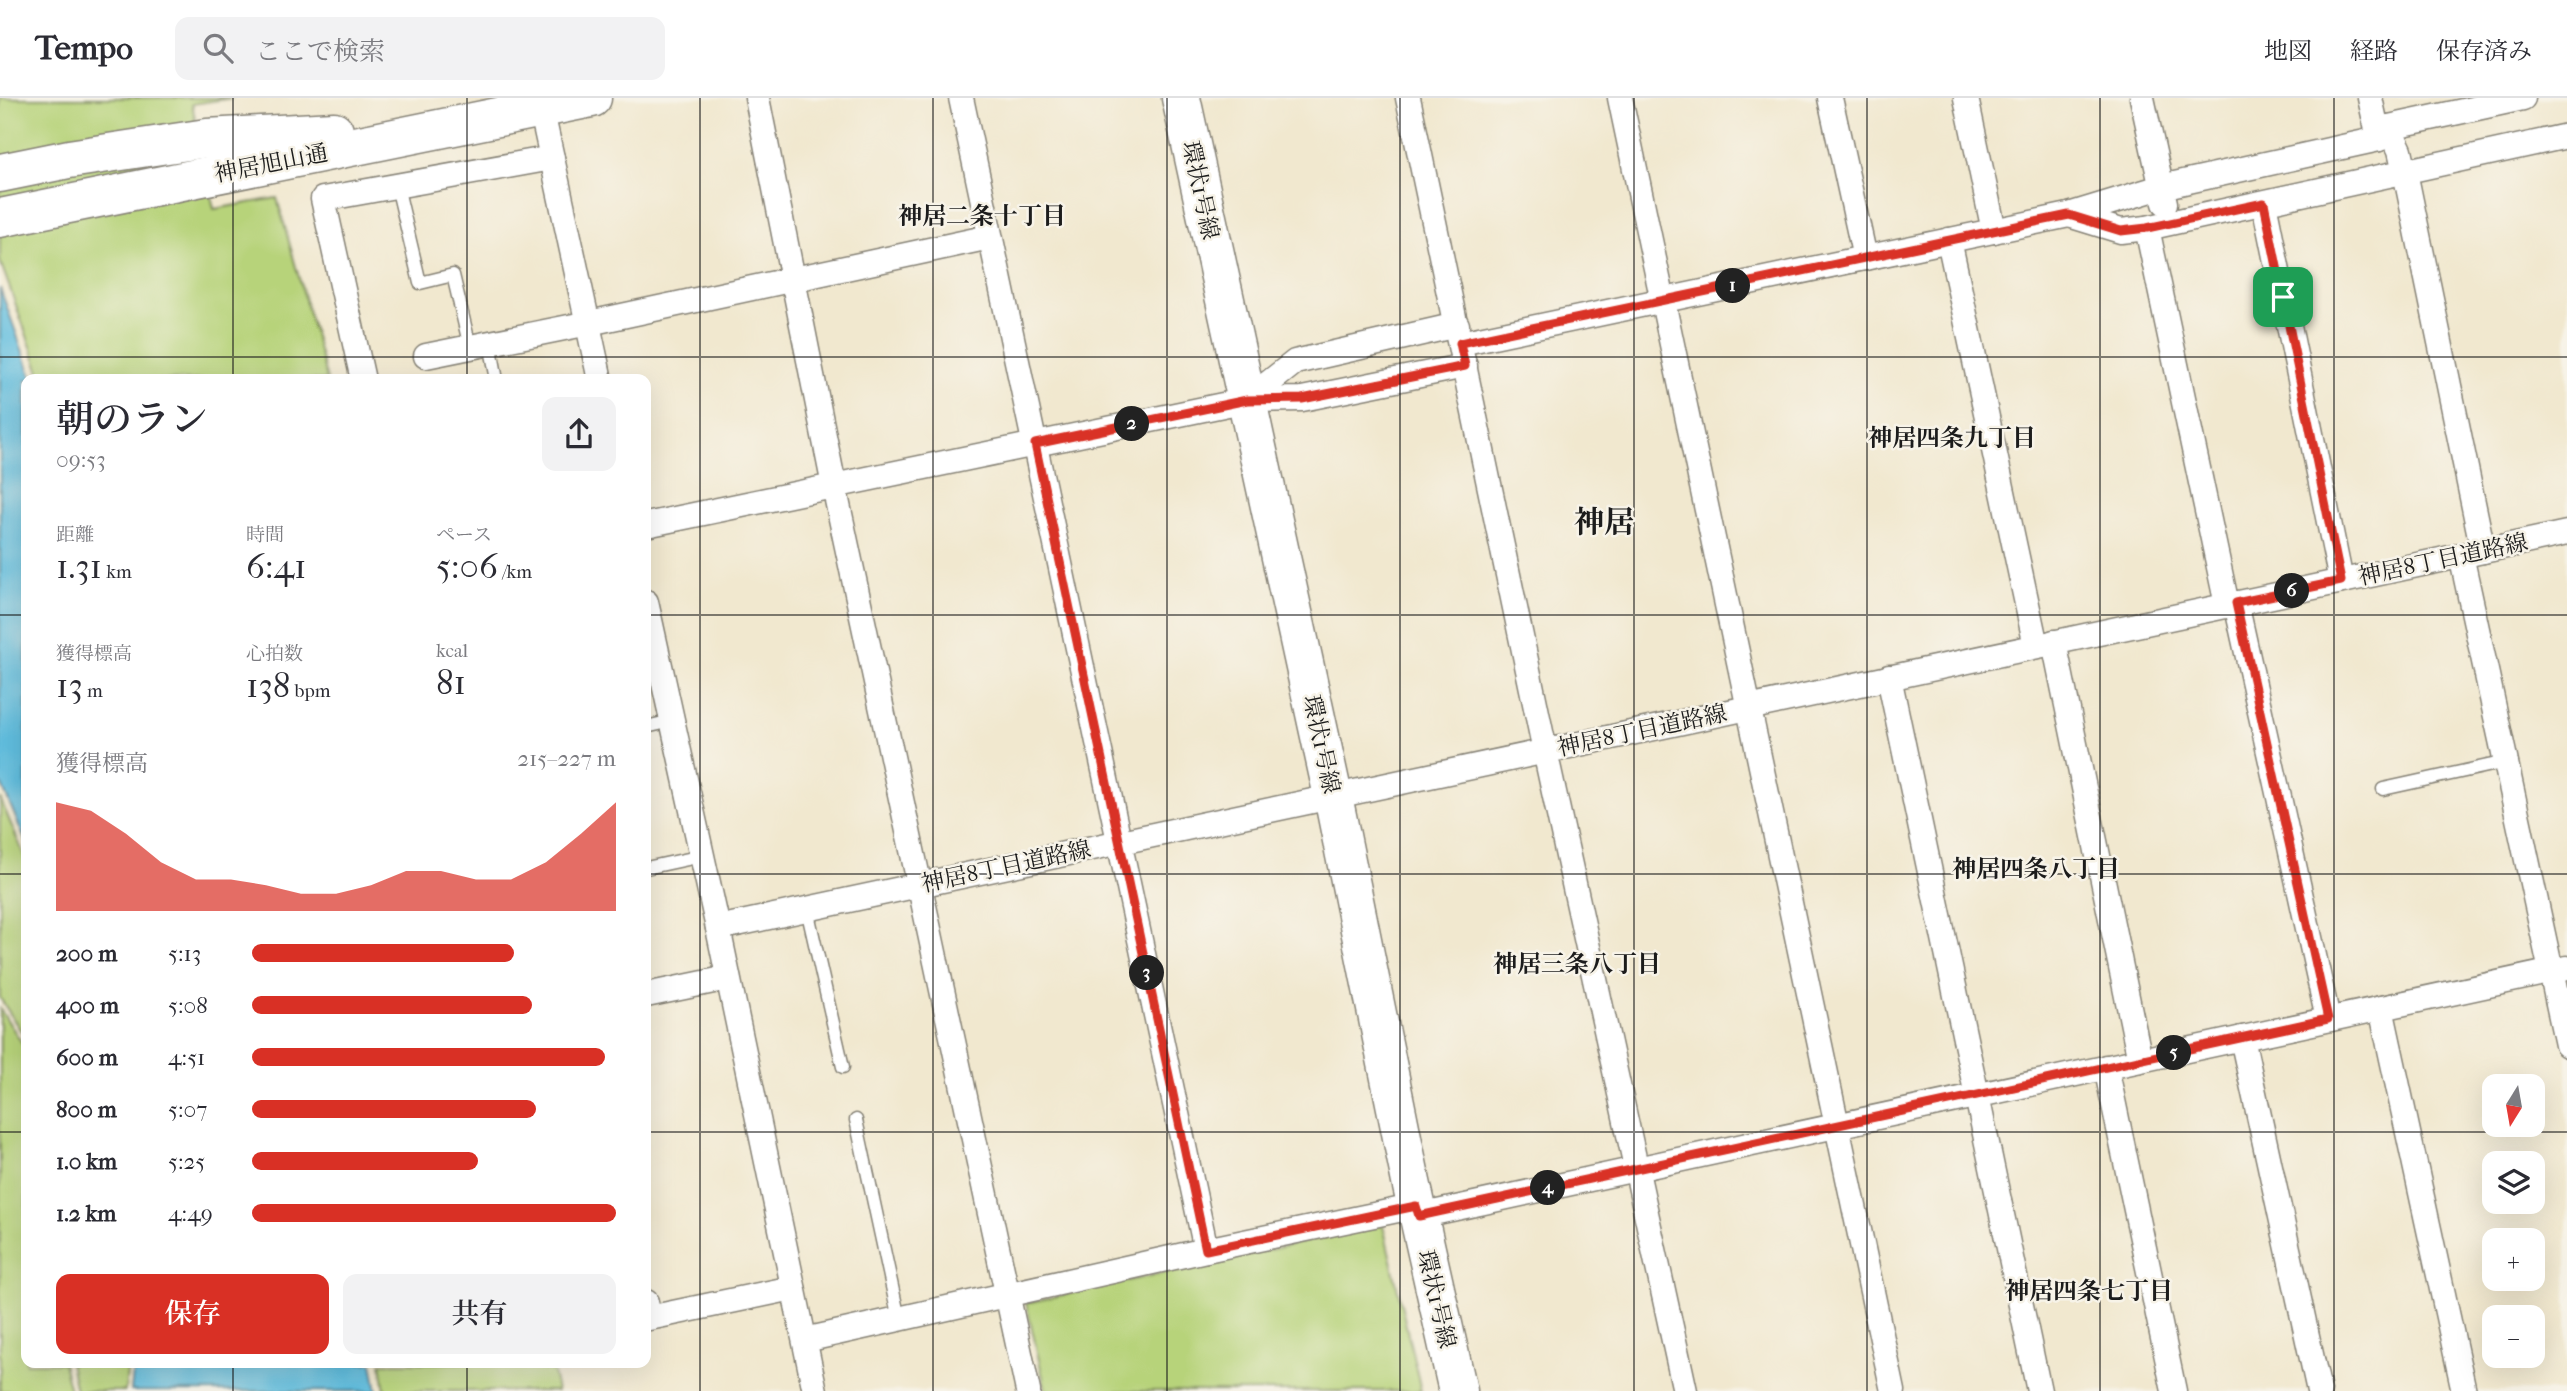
<!DOCTYPE html>
<html lang="ja">
<meta charset="utf-8">
<style>
:root{--surface:#fff;--page:#f2f2f3;--text:#2b2b33;--muted:#7c7c81;--line:#e1e1e2;--accent:#d93025}
body{margin:0;font-family:"IM FELL French Canon","Noto Serif JP",serif;background:var(--page);color:var(--text);height:100vh;display:flex;flex-direction:column;font-size:26px;white-space:nowrap}
*{box-sizing:border-box;margin:0}
p{font-size:23px;color:var(--muted)}
.icon{flex:none;width:38px;height:38px;fill:none;stroke:currentColor;stroke-width:2;stroke-linecap:round;stroke-linejoin:round}
.map{position:relative;flex:1;overflow:hidden}
.side{position:absolute;left:21px;top:276px;width:630px;height:994px;display:flex;flex-direction:column;background:var(--surface);border-radius:14px;box-shadow:0 7px 28px #0002}
.side>*{flex:none}
.needle{width:46px;rotate:191deg}
.tools{position:absolute;left:2482px;top:976px;display:grid;gap:14px}
.tools a{display:grid;place-items:center;width:63px;height:63px;border-radius:14px;background:var(--surface);box-shadow:0 7px 28px #0002;font-size:35px}
.pin{position:absolute;display:grid;place-items:center;width:60px;height:60px;color:#fff;margin:-30px;border-radius:14px;box-shadow:0 4px 10px #0006}
.km{position:absolute;width:35px;height:35px;margin:-18px;border-radius:50%;background:#222;color:#fff;font-size:19px;line-height:35px;text-align:center}
.round{display:grid;place-items:center;flex:none;width:74px;height:74px;border-radius:14px;background:var(--page)}
.summary{display:flex;align-items:center;justify-content:space-between;height:119px;padding:0 35px}
h1{font-size:38px;font-weight:600;line-height:52px}
.metrics{display:grid;grid-template-columns:repeat(3,1fr);gap:10px;height:119px;padding:7px 35px}
.metrics div{display:grid;align-content:center}
.metrics b{font-size:35px;font-weight:600}
.metrics small{font-size:19px;font-weight:400}
.metrics p{font-size:19px}
.chart{height:196px;padding:14px 35px}
.chart p{display:flex;justify-content:space-between}
.chart svg{width:100%;height:126px;margin-top:7px;fill:var(--accent);opacity:.7}
.button{display:flex;gap:14px;margin-top:auto;padding:14px 35px}
.button a{flex:1;height:80px;border-radius:14px;background:var(--accent);color:#fff;font-size:28px;font-weight:600;line-height:80px;text-align:center}
.button a+a{background:var(--page);color:var(--text)}
ul{padding:0 35px;list-style:none;font-size:23px}
li{display:grid;grid-template-columns:112px 84px 1fr;align-items:center;height:52px}
li i{height:18px;border-radius:9px;background:var(--accent)}
header{display:flex;align-items:center;gap:42px;box-sizing:border-box;height:98px;padding:0 35px;background:var(--surface);border-bottom:2px solid var(--line)}
header strong{font-size:33px}
nav{display:flex;gap:38px;margin-inline-start:auto;font-size:24px}
.search{width:490px;height:63px;background:var(--page);display:flex;align-items:center;gap:18px;box-sizing:border-box;padding:0 24px;border-radius:14px;color:var(--muted);font-size:26px}
.map>svg:first-child{display:block}
.green{fill:#b7d37a;stroke:#6a784b;stroke-width:2}
.water{fill:#60bdde;stroke:#3e6c7d;stroke-width:2}
.lines{fill:none;stroke-linecap:round;stroke-linejoin:round}
.lane-casing{stroke:#868276;stroke-width:15}
.street-casing{stroke:#868276;stroke-width:27}
.primary-casing{stroke:#868276;stroke-width:41}
.lane{stroke:#fff;stroke-width:12}
.street{stroke:#fff;stroke-width:24}
.primary{stroke:#fff;stroke-width:38}
.route-casing{stroke:#fff;stroke-width:14}
.route{stroke:#d93025;stroke-width:9}
.grid{fill:none;stroke:#1c1c1c;stroke-width:2;stroke-opacity:0.55}
.labels{text-anchor:middle;stroke-width:5;stroke-linejoin:round;paint-order:stroke}
.street-label{font-size:23px;fill:#1c1c1c;stroke:#f7f3e8}
.neighbourhood-label{font-size:24px;font-weight:bold;fill:#1c1c1c;stroke:#f7f3e8}
.district-label{font-size:30px;font-weight:bold;fill:#1c1c1c;stroke:#f7f3e8}
</style>
<header>
<strong>Tempo</strong>
<div class="search"><svg class="icon" aria-label="search" viewBox="0 0 24 24"><circle cx="10" cy="10" r="6"/><path d="M15 15l6 6"/></svg>ここで検索</div>
<nav><a>地図</a><a>経路</a><a>保存済み</a></nav>
</header>
<div class="map">
<svg width="2567" height="1293" viewBox="0 0 2567 1293">
<rect width="100%" height="100%" fill="#f7f3e8"/>
<filter id="ink" filterUnits="userSpaceOnUse"><feTurbulence type="fractalNoise" baseFrequency=".0143" numOctaves="2"/><feDisplacementMap in="SourceGraphic" scale="14" xChannelSelector="R" yChannelSelector="G"/><feConvolveMatrix kernelMatrix="1 2 1 2 8 2 1 2 1" color-interpolation-filters="sRGB"/></filter>
<filter id="wash" filterUnits="userSpaceOnUse"><feTurbulence type="fractalNoise" baseFrequency=".00686" numOctaves="4" result="noise"/><feDisplacementMap in="SourceGraphic" scale="28" xChannelSelector="R" yChannelSelector="G"/><feGaussianBlur stdDeviation="1.57" result="paint"/><feColorMatrix in="noise" values="0 0 0 0 0 0 0 0 0 0 0 0 0 0 0 0 0 1.4 0 .05"/><feComposite in="paint" operator="in"/></filter>
<g filter="url(#wash)">
<rect width="100%" height="100%" fill="#f1e8cf"/>
<!-- green -->
<g class="green">
<path d="M 0,0 L 233,0 L 192,6 L 214,111 L 277,100 L 327,282 L 43,282 L 0,163 Z"/>
<path d="M 0,700 L 26,762 L 26,941 L 0,900 Z"/>
<path d="M 0,911 L 26,951 L 26,1265 L 63,1265 L 70,1293 L 0,1293 Z"/>
<path d="M 1383,1127 L 1421,1293 L 1046,1293 L 1026,1205 Z"/>
<path d="M 70,1265 L 128,1265 L 125,1293 L 76,1293 Z"/>
<path d="M 381,1265 L 551,1265 L 557,1293 L 385,1293 Z"/>
</g>
<!-- water -->
<g class="water">
<path d="M 0,190 L 33,282 L 26,282 L 26,744 L 0,683 Z"/>
<path d="M 134,1265 L 372,1265 L 377,1293 L 131,1293 Z"/>
</g>
</g>
<g filter="url(#ink)">
<g class="lines">
<defs>
<g id="lane">
<path d="M 397,88 L 420,185 L 453,177 L 470,249"/>
<path d="M 490,245 L 497,282"/>
<path d="M 646,629 L 672,623"/>
<path d="M 2383,691 L 2506,664"/>
<path d="M 646,770 L 702,758"/>
<path d="M 807,811 L 843,969"/>
<path d="M 856,1022 L 899,1221"/>
</g>
<g id="street">
<path d="M 539,0 L 600,282"/>
<path d="M 757,0 L 834,388 L 1028,1293"/>
<path d="M 961,0 L 1206,1152"/>
<path d="M 1408,0 L 1545,653 L 1685,1293"/>
<path d="M 1620,0 L 1893,1293"/>
<path d="M 1830,0 L 1865,160"/>
<path d="M 1966,0 L 1994,133"/>
<path d="M 2142,0 L 2165,105"/>
<path d="M 2370,0 L 2379,41"/>
<path d="M 2389,29 L 2400,52 L 2405,74 L 2483,453"/>
<path d="M 2264,105 L 2341,483"/>
<path d="M 2069,117 L 2121,133 L 2147,130 L 2567,38"/>
<path d="M 2147,130 L 2227,507"/>
<path d="M 1949,142 L 2036,548"/>
<path d="M 1460,245 L 2069,117 L 2161,89 L 2379,41 L 2389,29 L 2523,0"/>
<path d="M 426,258 L 589,225 L 990,139"/>
<path d="M 363,282 L 323,101 L 552,60"/>
<path d="M 1247,302 L 1295,264 L 1457,227"/>
<path d="M 646,427 L 1247,302 L 1302,301 L 1465,268"/>
<path d="M 2461,457 L 2567,947"/>
<path d="M 646,504 L 718,830 L 815,1293"/>
<path d="M 2236,505 L 2328,921"/>
<path d="M 2054,544 L 2140,962"/>
<path d="M 1889,579 L 2039,1293"/>
<path d="M 718,830 L 2567,435"/>
<path d="M 646,897 L 728,880"/>
<path d="M 2381,910 L 2464,1293"/>
<path d="M 2242,940 L 2319,1293"/>
<path d="M 2106,969 L 2174,1293"/>
<path d="M 1419,1118 L 2567,870"/>
<path d="M 646,1204 L 649,1220 L 793,1190"/>
<path d="M 805,1242 L 1206,1152 L 1417,1108"/>
</g>
<g id="primary">
<path d="M 1181,0 L 1333,698 L 1411,1084 L 1458,1293"/>
<path d="M 0,75 L 69,61 L 207,40 L 334,33"/>
<path d="M 0,120 L 592,0"/>
</g>
</defs>
<!-- lane casing -->
<use href="#lane" class="lane-casing"/>
<!-- street casing -->
<use href="#street" class="street-casing"/>
<!-- primary casing -->
<use href="#primary" class="primary-casing"/>
<!-- lane -->
<use href="#lane" class="lane"/>
<!-- street -->
<use href="#street" class="street"/>
<!-- primary -->
<use href="#primary" class="primary"/>
</g>
</g>
<g class="lines" filter="url(#ink)">
<defs>
<path id="route" d="M 2264,105 L 2341,483 L 2236,505 L 2328,921 L 1419,1118 L 1416,1108 L 1206,1152 L 1035,346 L 1247,302 L 1302,301 L 1451,271 L 1465,268 L 1460,245 L 2069,117 L 2121,133 L 2147,130 Z"/>
</defs>
<!-- route casing -->
<use href="#route" class="route-casing"/>
<!-- route -->
<use href="#route" class="route"/>
</g>
<!-- grid -->
<path class="grid" d="M 233,0 L 233,282M 467,0 L 467,282M 700,0 L 700,1293M 933,0 L 933,1293M 1167,0 L 1167,1293M 1400,0 L 1400,1293M 1634,0 L 1634,1293M 1867,0 L 1867,1293M 2100,0 L 2100,1293M 2334,0 L 2334,1293M 0,259 L 2567,259M 0,517 L 26,517M 646,517 L 2567,517M 0,776 L 26,776M 646,776 L 2567,776M 0,1034 L 26,1034M 646,1034 L 2567,1034M 233,1265 L 233,1293M 467,1265 L 467,1293"/>
<g class="labels">
<!-- street labels -->
<g class="street-label">
<text transform="translate(271 65) rotate(-11)" y="8">神居旭山通</text>
<text transform="translate(1201 92) rotate(78)" y="8">環状1号線</text>
<text transform="translate(2443 461) rotate(-12)" y="8">神居8丁目道路線</text>
<text transform="translate(1642 632) rotate(-12)" y="8">神居8丁目道路線</text>
<text transform="translate(1322 646) rotate(78)" y="8">環状1号線</text>
<text transform="translate(1006 768) rotate(-12)" y="8">神居8丁目道路線</text>
<text transform="translate(1437 1201) rotate(77)" y="8">環状1号線</text>
</g>
<!-- neighbourhood labels -->
<g class="neighbourhood-label">
<text x="982" y="126">神居二条十丁目</text>
<text x="1952" y="348">神居四条九丁目</text>
<text x="2036" y="779">神居四条八丁目</text>
<text x="1577" y="874">神居三条八丁目</text>
<text x="2089" y="1201">神居四条七丁目</text>
</g>
<!-- district labels -->
<g class="district-label">
<text x="1604" y="434">神居</text>
</g>
</g>
</svg>
<div class="tools">
<a><svg class="needle" viewBox="-14 -14 28 28"><path d="M0-13l5 13h-10z" fill="#e53935"/><path d="M0 13l5-13h-10z" fill="#7c7c81"/></svg></a>
<a><svg class="icon" aria-label="layers" viewBox="0 0 24 24"><path d="M12 4l9 5-9 5-9-5zM3 14l9 5 9-5"/></svg></a>
<a>+</a>
<a>−</a>
</div>
<div class="pin" style="left:2283px;top:199px;background:#1e9e55"><svg class="icon" aria-label="arrive" viewBox="0 0 24 24"><path d="M6 21V4h12l-3 4 3 4H6"/></svg></div>
<b class="km" style="left:1733px;top:188px">1</b>
<b class="km" style="left:1132px;top:326px">2</b>
<b class="km" style="left:1147px;top:875px">3</b>
<b class="km" style="left:1548px;top:1090px">4</b>
<b class="km" style="left:2174px;top:955px">5</b>
<b class="km" style="left:2292px;top:493px">6</b>
<section class="side">
<div class="summary"><div><h1>朝のラン</h1><p>09:53</p></div><a class="round"><svg class="icon" aria-label="share" viewBox="0 0 24 24"><path d="M12 15V3M7 8l5-5 5 5M5 13v7h14v-7"/></svg></a></div>
<div class="metrics">
<div><p>距離</p><b>1.31<small> km</small></b></div>
<div><p>時間</p><b>6:41</b></div>
<div><p>ペース</p><b>5:06<small> /km</small></b></div>
</div>
<div class="metrics">
<div><p>獲得標高</p><b>13<small> m</small></b></div>
<div><p>心拍数</p><b>138<small> bpm</small></b></div>
<div><p>kcal</p><b>81</b></div>
</div>
<div class="chart"><p><span>獲得標高</span>215–227 m</p>
<svg viewBox="0 0 160 44" preserveAspectRatio="none"><path d="M0 44V6L10 9L20 17L30 27L40 33L50 33L60 35L70 38L80 38L90 35L100 30L110 30L120 33L130 33L140 27L150 17L160 6V44z"/></svg>
</div>
<ul>
<li><b>200 m</b>5:13<i style="width:72%"></i></li>
<li><b>400 m</b>5:08<i style="width:77%"></i></li>
<li><b>600 m</b>4:51<i style="width:97%"></i></li>
<li><b>800 m</b>5:07<i style="width:78%"></i></li>
<li><b>1.0 km</b>5:25<i style="width:62%"></i></li>
<li><b>1.2 km</b>4:49<i style="width:100%"></i></li>
</ul>
<div class="button"><a>保存</a><a>共有</a></div>
</section>
</div>
